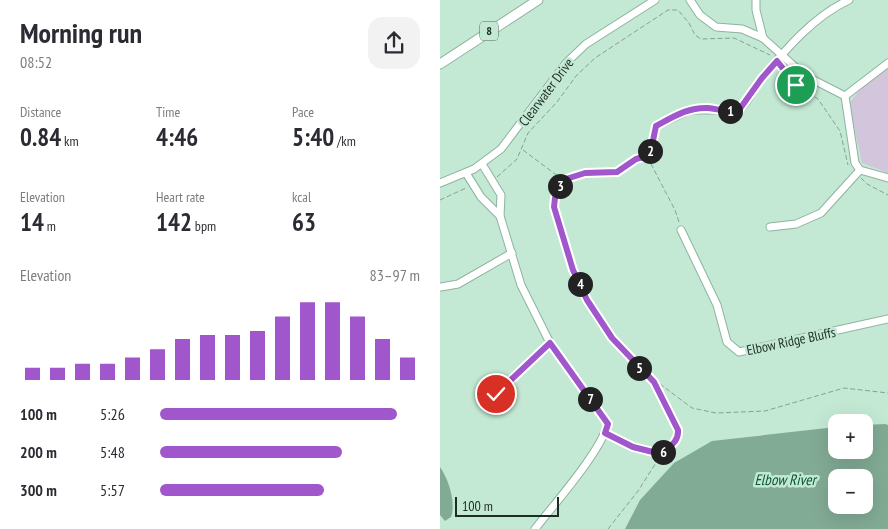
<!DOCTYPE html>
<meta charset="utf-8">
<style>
:root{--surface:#fff;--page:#f2f2f3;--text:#2b2b33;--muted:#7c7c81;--accent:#a057cb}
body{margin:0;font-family:"PT Sans Narrow",sans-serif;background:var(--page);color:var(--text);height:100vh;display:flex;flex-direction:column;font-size:19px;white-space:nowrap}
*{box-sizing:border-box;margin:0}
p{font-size:16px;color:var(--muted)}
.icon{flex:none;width:28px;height:28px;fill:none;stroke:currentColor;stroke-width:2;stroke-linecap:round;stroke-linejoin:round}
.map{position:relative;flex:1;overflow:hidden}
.drawer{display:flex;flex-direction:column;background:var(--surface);width:440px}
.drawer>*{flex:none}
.fabs{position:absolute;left:388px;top:414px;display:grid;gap:10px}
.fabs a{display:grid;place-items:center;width:45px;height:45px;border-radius:10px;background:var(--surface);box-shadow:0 5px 20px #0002;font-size:25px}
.scale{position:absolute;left:15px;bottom:12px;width:104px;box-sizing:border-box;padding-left:5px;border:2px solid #1e2d25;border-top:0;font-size:14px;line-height:18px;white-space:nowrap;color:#1e2d25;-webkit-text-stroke:4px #c3e9d4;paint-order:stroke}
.pin{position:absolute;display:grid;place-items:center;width:42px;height:42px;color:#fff;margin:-21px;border:2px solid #fff;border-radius:50%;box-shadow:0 1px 5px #0007}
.km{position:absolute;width:25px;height:25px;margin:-12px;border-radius:50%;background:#222;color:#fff;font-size:14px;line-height:25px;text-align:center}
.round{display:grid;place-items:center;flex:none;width:52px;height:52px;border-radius:15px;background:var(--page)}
.headline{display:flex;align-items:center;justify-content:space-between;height:85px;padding:0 20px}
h1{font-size:28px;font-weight:700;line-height:38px}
.stats{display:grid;grid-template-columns:repeat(3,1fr);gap:8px;height:85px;padding:5px 20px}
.stats div{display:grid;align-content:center}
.stats b{font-size:25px;font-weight:700}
.stats small{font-size:14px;font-weight:400}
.stats p{font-size:14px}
.chart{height:140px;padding:10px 20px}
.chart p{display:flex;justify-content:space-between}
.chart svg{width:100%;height:90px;margin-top:5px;stroke:var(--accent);stroke-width:6}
ul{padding:0 20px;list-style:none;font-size:16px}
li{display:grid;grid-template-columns:80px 60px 1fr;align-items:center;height:38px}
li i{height:12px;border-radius:6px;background:var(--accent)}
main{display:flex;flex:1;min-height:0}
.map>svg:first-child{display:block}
.green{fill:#d3c6dc}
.water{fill:#82ab95;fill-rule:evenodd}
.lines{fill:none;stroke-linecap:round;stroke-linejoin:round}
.minor-casing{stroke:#8eb39f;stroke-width:9}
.major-casing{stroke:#8eb39f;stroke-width:11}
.path{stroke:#84a291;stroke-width:1;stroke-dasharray:5 2.5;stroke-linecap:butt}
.minor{stroke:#fff;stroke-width:7}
.major{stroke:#fff;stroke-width:9}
.route-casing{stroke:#fff;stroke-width:10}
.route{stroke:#a057cb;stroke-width:6}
.labels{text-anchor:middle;stroke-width:5;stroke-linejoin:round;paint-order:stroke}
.shield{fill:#c3e9d4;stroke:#50655a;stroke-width:1}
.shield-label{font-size:12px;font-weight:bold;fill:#1e2d25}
.street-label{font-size:14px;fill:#1e2d25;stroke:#c3e9d4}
.water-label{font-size:15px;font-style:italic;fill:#095539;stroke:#c3e9d4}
</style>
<main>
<section class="drawer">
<div class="headline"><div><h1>Morning run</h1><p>08:52</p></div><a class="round"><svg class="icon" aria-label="share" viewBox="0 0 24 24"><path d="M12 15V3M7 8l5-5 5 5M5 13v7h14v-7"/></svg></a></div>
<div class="stats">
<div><p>Distance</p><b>0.84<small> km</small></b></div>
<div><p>Time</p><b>4:46</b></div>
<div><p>Pace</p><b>5:40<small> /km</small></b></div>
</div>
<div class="stats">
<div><p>Elevation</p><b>14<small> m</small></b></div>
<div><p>Heart rate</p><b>142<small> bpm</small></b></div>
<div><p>kcal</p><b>63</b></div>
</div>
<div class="chart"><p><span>Elevation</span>83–97 m</p>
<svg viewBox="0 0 160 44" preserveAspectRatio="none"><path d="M5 44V38M15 44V38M25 44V36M35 44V36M45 44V33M55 44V29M65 44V24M75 44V22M85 44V22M95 44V20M105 44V13M115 44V6M125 44V6M135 44V13M145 44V24M155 44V33"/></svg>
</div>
<ul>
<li><b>100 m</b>5:26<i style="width:91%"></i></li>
<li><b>200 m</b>5:48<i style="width:70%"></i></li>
<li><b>300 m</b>5:57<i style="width:63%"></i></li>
</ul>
</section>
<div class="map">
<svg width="448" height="529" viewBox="0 0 448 529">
<rect width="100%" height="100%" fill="#c3e9d4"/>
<!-- green -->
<path class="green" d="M 448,68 L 448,173 L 422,163 L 409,104 L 421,88 Z"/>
<!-- water -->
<g class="water">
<path d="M 445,424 L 448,425 L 448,529 L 185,529 L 200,500 L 234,463 L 272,441 L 396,427 L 396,450 L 424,450 L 424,425 ZM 396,478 L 424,478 L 424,505 L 396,505 Z"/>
<path d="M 0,467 C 9,480 16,503 11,517 L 5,521 L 0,515 Z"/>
</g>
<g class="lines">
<defs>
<g id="minor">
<path d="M 250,0 L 260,15 L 276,27 L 302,29 L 323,38 L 364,75 L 405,96"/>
<path d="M 316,0 L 316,10 L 323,38"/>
<path d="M 405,96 L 415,163 L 420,170 L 448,178"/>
<path d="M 405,96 L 448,63"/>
<path d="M 216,126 L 250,110 L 299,110 C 309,102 313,88 321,79 C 346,49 374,16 409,0"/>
<path d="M 42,164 L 61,195 L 60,216 L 81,285 L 110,343 L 168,424 C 159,454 115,503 95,529"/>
<path d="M 26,173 L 41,197 L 60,216"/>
<path d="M 0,183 L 34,169 L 61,149 L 126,63 L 146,44 L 215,0"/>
<path d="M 330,227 L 356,224 L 381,213 L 420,170"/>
<path d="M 241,230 L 277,305 L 287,342 L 299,352 L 448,319"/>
<path d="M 1,287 L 18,284 L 72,253"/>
<path d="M 55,394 L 110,343"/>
</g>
<path id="major" d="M 0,64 L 98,0"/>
</defs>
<!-- minor casing -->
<use href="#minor" class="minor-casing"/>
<!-- major casing -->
<use href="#major" class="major-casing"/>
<!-- path -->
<g class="path">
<path d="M 343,66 L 356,85 L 378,99 L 400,131 L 408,165"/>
<path d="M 214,134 L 210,155 L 211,164 L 235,210 L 239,222"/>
<path d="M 83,150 L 123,180 L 145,173 L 177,172 L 196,159 L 210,155"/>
<path d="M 57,177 L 77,159 L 88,133 L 117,102 L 136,76 L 155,58 L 228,10 L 238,10 L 249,23 L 255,35 L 261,39 L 294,38 L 330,55"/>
<path d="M 421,178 L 427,184 L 448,195"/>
<path d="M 123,180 L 115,198 L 114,207 L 133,270 L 158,319 L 171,338 L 195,364 L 214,382 L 220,384 L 252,408 L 276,413 L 325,411 L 404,388 L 448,393"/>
<path d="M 0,200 L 26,188"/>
<path d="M 170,436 L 193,447 L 220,454"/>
<path d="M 168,529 L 198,491 L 221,455 L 238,437 L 235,423 L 214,383"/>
</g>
<!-- minor -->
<use href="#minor" class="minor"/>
<!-- major -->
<use href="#major" class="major"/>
</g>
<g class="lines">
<defs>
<path id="route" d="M 56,394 L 110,343 L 168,424 L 165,433 L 193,447 L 221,454 C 229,447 239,442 238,430 L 214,382 L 172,338 L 147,300 L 133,270 L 114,207 L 115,198 L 123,180 L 145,173 L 177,172 L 196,159 L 210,155 L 216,126 C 233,117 248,107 268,108 C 278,109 289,113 299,110 L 322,78 L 337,61 L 356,85"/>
</defs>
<!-- route casing -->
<use href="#route" class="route-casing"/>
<!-- route -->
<use href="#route" class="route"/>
</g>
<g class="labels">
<!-- shield labels -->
<rect class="shield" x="40" y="21.5" width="18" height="19" rx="4"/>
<g class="shield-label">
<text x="49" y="35">8</text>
</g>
<!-- street labels -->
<g class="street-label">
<text transform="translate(106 92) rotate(-53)" y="5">Clearwater Drive</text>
<text transform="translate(351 341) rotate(-12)" y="5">Elbow Ridge Bluffs</text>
</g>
<!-- water labels -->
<g class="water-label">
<text x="345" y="485">Elbow River</text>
</g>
</g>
</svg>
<div class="fabs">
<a>+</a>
<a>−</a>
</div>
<div class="scale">100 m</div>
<div class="pin" style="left:356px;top:85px;background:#1e9e55"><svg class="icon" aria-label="arrive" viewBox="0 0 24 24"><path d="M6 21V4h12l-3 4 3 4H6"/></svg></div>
<div class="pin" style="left:56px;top:394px;background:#d93025"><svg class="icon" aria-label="check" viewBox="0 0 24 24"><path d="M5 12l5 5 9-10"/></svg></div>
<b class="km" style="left:290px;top:111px">1</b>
<b class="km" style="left:210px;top:151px">2</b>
<b class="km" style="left:120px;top:186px">3</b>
<b class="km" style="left:140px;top:284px">4</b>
<b class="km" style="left:199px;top:368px">5</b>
<b class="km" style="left:223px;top:452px">6</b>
<b class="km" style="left:150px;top:399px">7</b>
</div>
</main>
